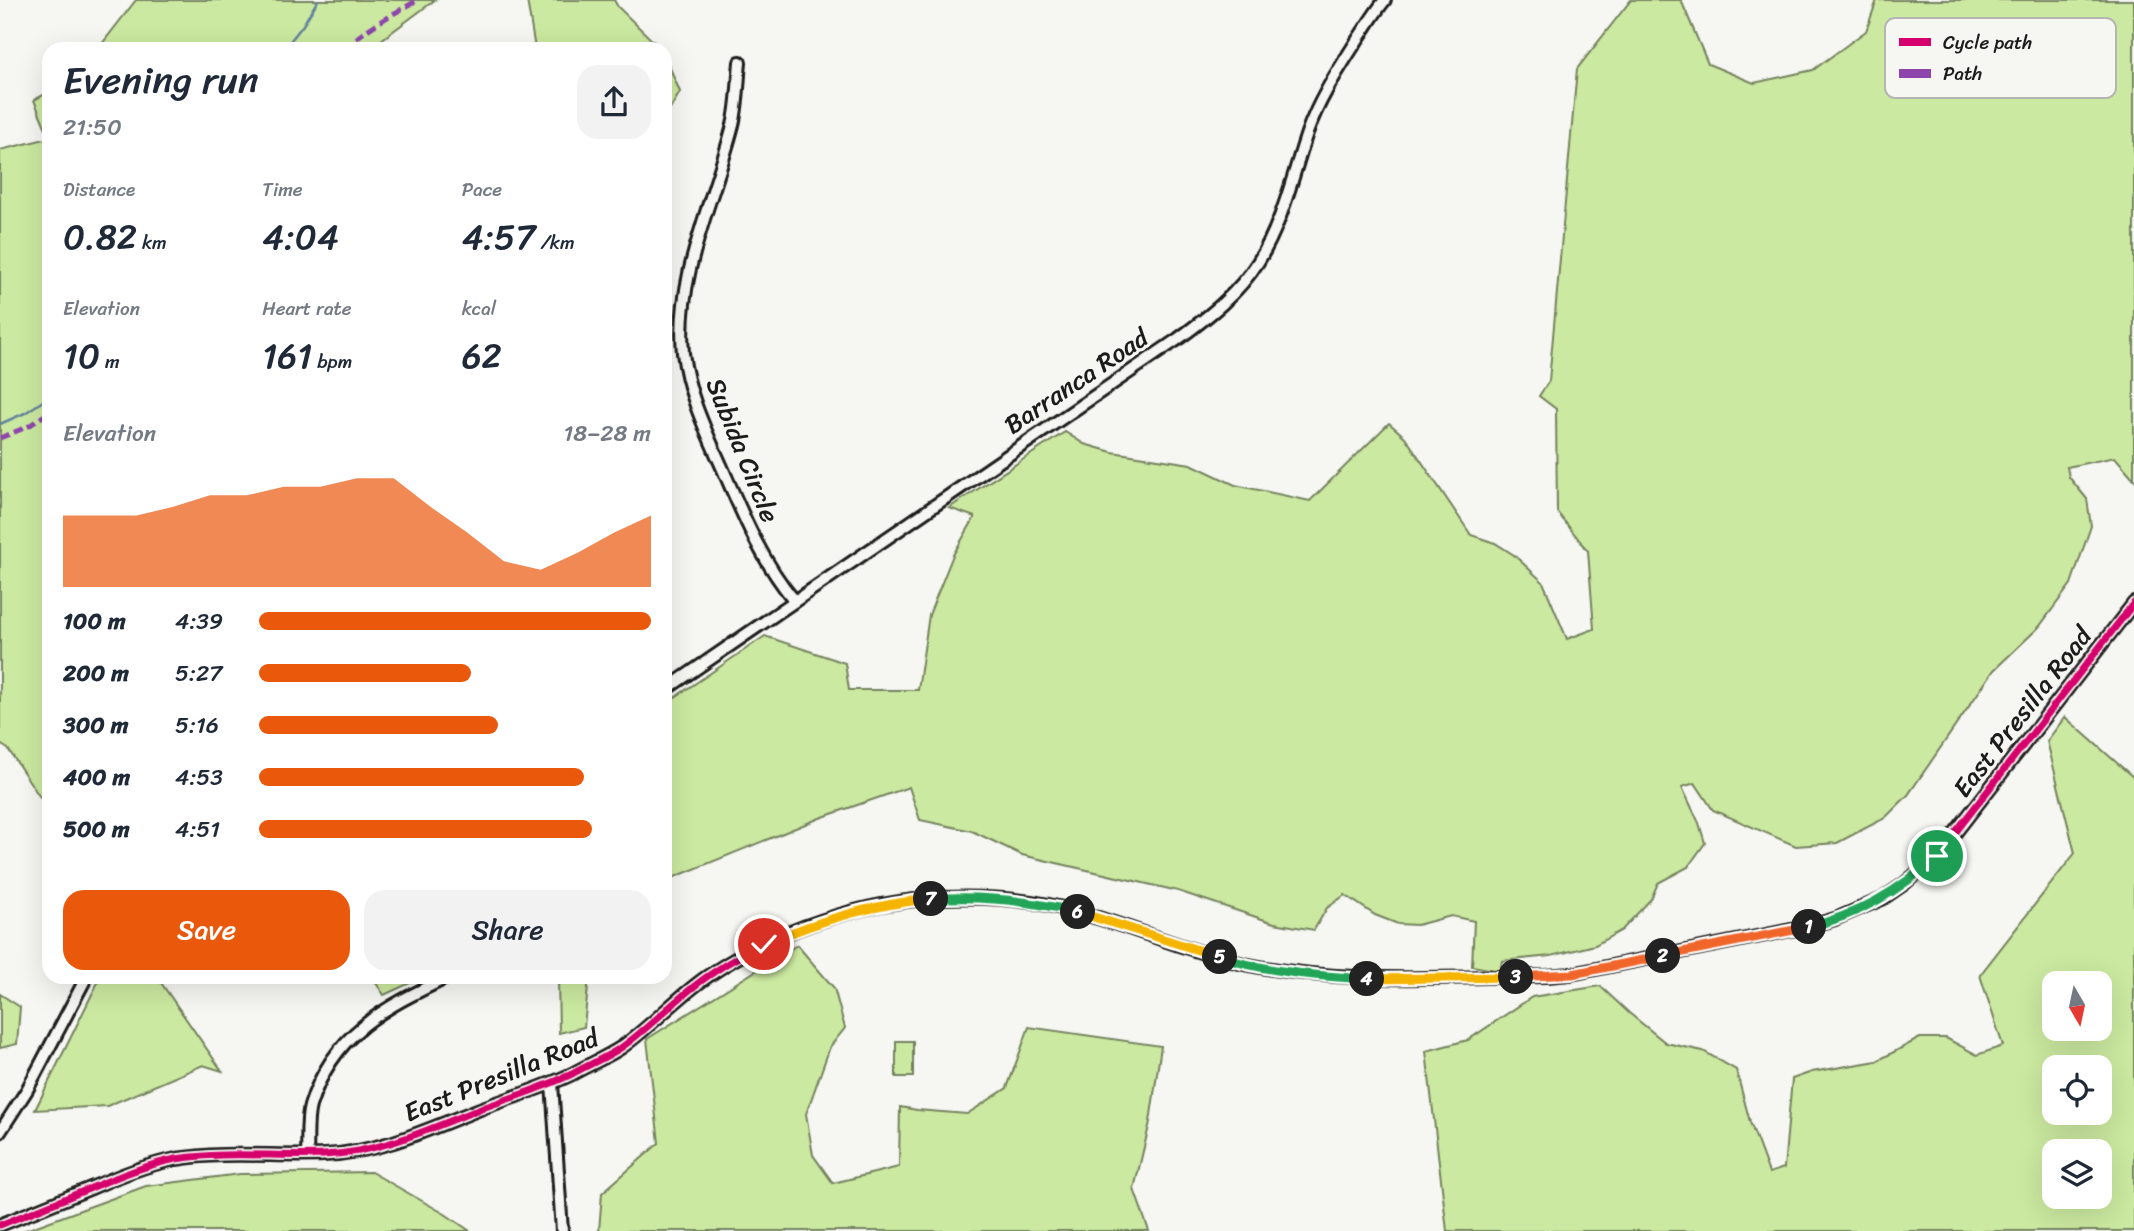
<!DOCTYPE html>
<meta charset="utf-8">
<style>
:root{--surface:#fff;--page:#f2f2f3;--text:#1f2937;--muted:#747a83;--accent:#ea580c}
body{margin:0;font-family:Sriracha,sans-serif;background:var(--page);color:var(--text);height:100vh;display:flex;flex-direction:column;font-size:26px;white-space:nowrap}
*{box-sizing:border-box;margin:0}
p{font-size:23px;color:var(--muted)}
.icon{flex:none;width:38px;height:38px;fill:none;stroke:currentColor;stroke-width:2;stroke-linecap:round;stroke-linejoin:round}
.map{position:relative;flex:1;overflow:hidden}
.side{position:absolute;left:42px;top:42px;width:630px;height:942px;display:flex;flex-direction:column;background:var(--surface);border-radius:21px;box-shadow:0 7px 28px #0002}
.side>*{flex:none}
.needle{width:46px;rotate:171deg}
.controls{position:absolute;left:2042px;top:971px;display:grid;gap:14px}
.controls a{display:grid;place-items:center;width:70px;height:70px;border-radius:14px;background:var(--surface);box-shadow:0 7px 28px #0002;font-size:35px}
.pin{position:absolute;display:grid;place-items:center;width:60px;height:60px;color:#fff;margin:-30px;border:4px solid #fff;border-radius:50%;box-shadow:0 2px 7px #0007}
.km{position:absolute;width:35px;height:35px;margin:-18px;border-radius:50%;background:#222;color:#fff;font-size:19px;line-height:35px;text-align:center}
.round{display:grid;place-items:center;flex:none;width:74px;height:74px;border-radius:21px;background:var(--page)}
.head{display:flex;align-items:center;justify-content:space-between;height:119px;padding:0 21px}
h1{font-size:38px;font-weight:600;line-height:52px}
.stats{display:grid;grid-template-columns:repeat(3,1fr);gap:10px;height:119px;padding:7px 21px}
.stats div{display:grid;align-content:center}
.stats b{font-size:35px;font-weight:600}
.stats small{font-size:19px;font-weight:400}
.stats p{font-size:19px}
.chart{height:196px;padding:14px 21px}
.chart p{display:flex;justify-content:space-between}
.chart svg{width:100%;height:126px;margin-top:7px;fill:var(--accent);opacity:.7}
.primary-button{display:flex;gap:14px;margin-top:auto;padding:14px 21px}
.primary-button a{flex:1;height:80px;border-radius:21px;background:var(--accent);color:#fff;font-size:28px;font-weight:600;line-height:80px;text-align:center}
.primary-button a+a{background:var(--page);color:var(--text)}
ul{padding:0 21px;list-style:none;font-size:23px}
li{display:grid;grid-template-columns:112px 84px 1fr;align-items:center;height:52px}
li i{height:18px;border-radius:9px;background:var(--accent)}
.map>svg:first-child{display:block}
.green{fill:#cbe9a0;stroke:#74825e;stroke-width:2;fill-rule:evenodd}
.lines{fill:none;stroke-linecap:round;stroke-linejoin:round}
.stream{stroke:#64859d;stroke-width:2.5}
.street-casing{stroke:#1c1c1c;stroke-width:16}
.street{stroke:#f6f6f2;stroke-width:10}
.quiet{stroke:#8e44ad;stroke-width:5;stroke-dasharray:10 5;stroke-linecap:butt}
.cycleway-casing{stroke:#f6f6f2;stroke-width:11}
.cycleway{stroke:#d6006c;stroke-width:7}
.split-1-casing{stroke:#fff;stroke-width:14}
.split-2-casing{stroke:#fff;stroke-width:14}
.split-3-casing{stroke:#fff;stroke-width:14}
.split-4-casing{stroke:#fff;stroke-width:14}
.split-5-casing{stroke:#fff;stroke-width:14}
.split-6-casing{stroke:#fff;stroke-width:14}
.split-7-casing{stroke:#fff;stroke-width:14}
.split-8-casing{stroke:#fff;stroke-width:14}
.split-1{stroke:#22a559;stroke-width:9}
.split-2{stroke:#f0652b;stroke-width:9}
.split-3{stroke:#f0652b;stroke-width:9}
.split-4{stroke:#f5b400;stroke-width:9}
.split-5{stroke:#22a559;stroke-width:9}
.split-6{stroke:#f5b400;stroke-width:9}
.split-7{stroke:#22a559;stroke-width:9}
.split-8{stroke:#f5b400;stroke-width:9}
.labels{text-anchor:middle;stroke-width:6;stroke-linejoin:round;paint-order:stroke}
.street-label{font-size:26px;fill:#1c1c1c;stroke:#f6f6f2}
.key{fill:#f6f6f2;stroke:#b5b5b2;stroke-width:2}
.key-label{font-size:19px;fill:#1c1c1c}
</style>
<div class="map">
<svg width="2134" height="1231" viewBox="0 0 2134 1231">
<rect width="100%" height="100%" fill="#f6f6f2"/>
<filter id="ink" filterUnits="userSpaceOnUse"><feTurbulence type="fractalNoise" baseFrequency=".0143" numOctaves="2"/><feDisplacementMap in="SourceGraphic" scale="14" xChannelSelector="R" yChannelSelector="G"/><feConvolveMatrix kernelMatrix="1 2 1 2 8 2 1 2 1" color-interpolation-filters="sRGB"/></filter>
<g filter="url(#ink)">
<!-- green -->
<g class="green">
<path d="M 136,0 L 435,0 L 369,49 L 98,49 Z"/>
<path d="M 527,0 L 614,0 L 618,7 L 661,49 L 535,49 Z"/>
<path d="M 1631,0 L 1681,0 L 1708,64 L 1754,83 L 1813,70 L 1866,31 L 1877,0 L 2134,0 L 2134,479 L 2115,457 L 2067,467 L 2069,477 L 2087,499 L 2091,526 L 2071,584 L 2039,627 L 1994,670 L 1908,795 L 1885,818 L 1837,843 L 1796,846 L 1713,810 L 1695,783 L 1682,787 L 1699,823 L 1705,843 L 1688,867 L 1658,883 L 1651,899 L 1622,930 L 1595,945 L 1551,956 L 1502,961 L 1500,971 L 1472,966 L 1474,921 L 1451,916 L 1417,925 L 1398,924 L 1375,915 L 1345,895 L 1327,908 L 1314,930 L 1274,923 L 1178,891 L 1022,855 L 972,831 L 920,820 L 909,787 L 820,818 L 665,881 L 665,704 L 765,636 L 845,663 L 849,690 L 918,690 L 929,615 L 953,555 L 975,517 L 949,508 L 1065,432 L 1084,444 L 1112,452 L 1191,464 L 1235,485 L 1310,501 L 1389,423 L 1405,437 L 1471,535 L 1495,543 L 1514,555 L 1543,582 L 1567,639 L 1594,629 L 1588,551 L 1557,512 L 1556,409 L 1539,396 L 1549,381 L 1577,69 Z"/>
<path d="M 665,56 L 680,92 L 665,118 Z"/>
<path d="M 49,92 L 49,136 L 34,100 Z"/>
<path d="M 49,138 L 49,811 L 8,749 L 0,744 L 0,150 Z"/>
<path d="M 2065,717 L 2134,778 L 2134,1231 L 1447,1231 L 1426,1051 L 1468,1040 L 1532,997 L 1600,986 L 1629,1013 L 1666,1043 L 1703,1051 L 1736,1070 L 1750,1122 L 1769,1173 L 1784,1168 L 1792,1079 L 1812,1072 L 1877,1061 L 1920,1038 L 1946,1038 L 1977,1055 L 2003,1046 L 1980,975 L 2075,853 L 2047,741 ZM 2054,984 L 2100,984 L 2100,1029 L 2054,1029 ZM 2054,1068 L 2100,1068 L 2100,1113 L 2054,1113 ZM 2054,1152 L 2100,1152 L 2100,1197 L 2054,1197 Z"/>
<path d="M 797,945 L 834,988 L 845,1028 L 830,1047 L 806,1114 L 813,1155 L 833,1183 L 899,1167 L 900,1107 L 917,1110 L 967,1114 L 1007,1088 L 1029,1027 L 1161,1046 L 1150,1122 L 1134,1189 L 1149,1231 L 599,1231 L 602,1193 L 659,1143 L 647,1039 Z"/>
<path d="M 101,976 L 157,977 L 222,1071 L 203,1065 L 107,1106 L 35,1110 Z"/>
<path d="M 372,977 L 423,977 L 384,995 Z"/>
<path d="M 558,977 L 589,977 L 584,1027 L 559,1033 Z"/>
<path d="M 0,994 L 20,1007 L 17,1044 L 0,1048 Z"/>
<rect x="896" y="1041" width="17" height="36"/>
<path d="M 371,1172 L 445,1214 L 470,1231 L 23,1231 L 146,1186 L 240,1174 Z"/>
</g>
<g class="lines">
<!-- stream -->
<g class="stream">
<path d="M 284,49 L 303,25 L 318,0"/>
<path d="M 0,424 L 25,413 L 49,397"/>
</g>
<defs>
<g id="street">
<path d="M 740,62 C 738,83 738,105 733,125 C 714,200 676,274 683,353 C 688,396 708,435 725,474 C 744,518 763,563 794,600"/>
<path d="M 665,690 L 1178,339 C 1208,317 1238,294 1258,262 C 1283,222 1292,177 1307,133 C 1319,99 1339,69 1358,39 C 1367,26 1375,12 1385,0"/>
<path d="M 552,1083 L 562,1231"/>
<path d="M 0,1132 L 27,1090 L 87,976"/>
<path d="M 307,1155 C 308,1139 306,1120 310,1106 C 333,1032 386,1007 450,976"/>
<path d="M 0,1225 C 30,1213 61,1200 91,1188 C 119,1176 146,1165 176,1159 C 225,1151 275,1157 324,1155 C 379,1153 429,1129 480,1109 C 510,1098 543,1088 572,1074 C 588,1065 607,1057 622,1047 C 653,1025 679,995 711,974 C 776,930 864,901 942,898 C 991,896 1041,900 1088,915 C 1140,930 1191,952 1244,964 C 1344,985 1445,977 1547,976 L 1571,974 L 1811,926 L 1835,919 L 1882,899 L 1904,884 L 1937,856 L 2134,603"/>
</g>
</defs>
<!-- street casing -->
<use href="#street" class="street-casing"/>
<!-- street -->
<use href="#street" class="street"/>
<!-- quiet -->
<g class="quiet">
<path d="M 345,49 C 366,27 392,15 418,0"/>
<path d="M 0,438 L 29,426 L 49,412"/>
</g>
<defs>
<path id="cycleway" d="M 0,1225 C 30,1213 61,1200 91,1188 C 119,1176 146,1165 176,1159 C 225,1151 275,1157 324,1155 C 379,1153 429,1129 480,1109 C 510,1098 543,1088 572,1074 C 588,1065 607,1057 622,1047 C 653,1025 679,995 711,974 C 776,930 864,901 942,898 C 991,896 1041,900 1088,915 C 1140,930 1191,952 1244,964 C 1344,985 1445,977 1547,976 L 1571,974 L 1811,926 L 1835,919 L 1882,899 L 1904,884 L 1937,856 L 2134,603"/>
</defs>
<!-- cycleway casing -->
<use href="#cycleway" class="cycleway-casing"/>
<!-- cycleway -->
<use href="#cycleway" class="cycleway"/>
</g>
</g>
<g class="lines" filter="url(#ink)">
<defs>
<path id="split-1" d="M 1809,927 C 1858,915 1900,891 1937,856"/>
<path id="split-2" d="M 1663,956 L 1809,927"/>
<path id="split-3" d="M 1516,977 L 1572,974 L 1663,956"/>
<path id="split-4" d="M 1367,979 L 1516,977"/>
<path id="split-5" d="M 1220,957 C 1268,972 1317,976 1367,979"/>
<path id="split-6" d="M 1078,912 L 1220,957"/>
<path id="split-7" d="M 931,899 C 980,895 1030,901 1078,912"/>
<path id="split-8" d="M 764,944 C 817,921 873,904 931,899"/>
</defs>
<!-- split-1 casing -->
<use href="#split-1" class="split-1-casing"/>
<!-- split-2 casing -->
<use href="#split-2" class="split-2-casing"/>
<!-- split-3 casing -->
<use href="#split-3" class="split-3-casing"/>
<!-- split-4 casing -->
<use href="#split-4" class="split-4-casing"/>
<!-- split-5 casing -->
<use href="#split-5" class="split-5-casing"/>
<!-- split-6 casing -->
<use href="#split-6" class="split-6-casing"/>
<!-- split-7 casing -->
<use href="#split-7" class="split-7-casing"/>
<!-- split-8 casing -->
<use href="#split-8" class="split-8-casing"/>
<!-- split-1 -->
<use href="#split-1" class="split-1"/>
<!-- split-2 -->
<use href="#split-2" class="split-2"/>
<!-- split-3 -->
<use href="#split-3" class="split-3"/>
<!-- split-4 -->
<use href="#split-4" class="split-4"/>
<!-- split-5 -->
<use href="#split-5" class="split-5"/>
<!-- split-6 -->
<use href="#split-6" class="split-6"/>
<!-- split-7 -->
<use href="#split-7" class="split-7"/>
<!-- split-8 -->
<use href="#split-8" class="split-8"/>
</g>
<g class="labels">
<!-- street labels -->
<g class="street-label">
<text transform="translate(1076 381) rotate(-34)" y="9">Barranca Road</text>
<text transform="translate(743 450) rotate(68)" y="9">Subida Circle</text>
<text transform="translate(2022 712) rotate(-52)" y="9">East Presilla Road</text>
<text transform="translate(501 1075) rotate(-22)" y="9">East Presilla Road</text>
</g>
</g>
<!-- legend -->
<rect x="1885" y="18" width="231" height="80" rx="10" class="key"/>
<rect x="1899" y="38" width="32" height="8" fill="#d6006c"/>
<rect x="1899" y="69" width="32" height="9" fill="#8e44ad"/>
<g class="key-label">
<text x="1943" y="49">Cycle path</text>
<text x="1943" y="80">Path</text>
</g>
</svg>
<div class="controls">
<a><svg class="needle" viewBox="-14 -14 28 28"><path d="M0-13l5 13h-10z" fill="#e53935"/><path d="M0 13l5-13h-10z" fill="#747a83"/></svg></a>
<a><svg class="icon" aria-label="locate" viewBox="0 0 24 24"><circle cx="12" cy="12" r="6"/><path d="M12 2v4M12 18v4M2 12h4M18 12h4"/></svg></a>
<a><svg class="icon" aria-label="layers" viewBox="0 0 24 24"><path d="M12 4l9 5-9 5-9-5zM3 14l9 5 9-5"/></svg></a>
</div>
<div class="pin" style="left:1937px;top:856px;background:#1e9e55"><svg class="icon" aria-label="arrive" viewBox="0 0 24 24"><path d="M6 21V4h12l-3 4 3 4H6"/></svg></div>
<div class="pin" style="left:764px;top:944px;background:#d93025"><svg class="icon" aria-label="check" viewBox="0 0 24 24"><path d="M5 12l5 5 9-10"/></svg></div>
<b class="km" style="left:1809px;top:927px">1</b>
<b class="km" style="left:1663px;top:956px">2</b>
<b class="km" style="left:1516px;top:977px">3</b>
<b class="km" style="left:1367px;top:979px">4</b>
<b class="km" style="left:1220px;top:957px">5</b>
<b class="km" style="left:1078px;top:912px">6</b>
<b class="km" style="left:931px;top:899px">7</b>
<section class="side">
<div class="head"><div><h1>Evening run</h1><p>21:50</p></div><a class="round"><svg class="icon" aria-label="share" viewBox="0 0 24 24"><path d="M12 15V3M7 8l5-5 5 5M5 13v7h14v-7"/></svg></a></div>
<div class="stats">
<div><p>Distance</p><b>0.82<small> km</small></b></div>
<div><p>Time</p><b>4:04</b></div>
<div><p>Pace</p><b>4:57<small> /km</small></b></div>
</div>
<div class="stats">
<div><p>Elevation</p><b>10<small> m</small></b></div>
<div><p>Heart rate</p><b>161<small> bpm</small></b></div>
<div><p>kcal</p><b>62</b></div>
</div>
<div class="chart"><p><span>Elevation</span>18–28 m</p>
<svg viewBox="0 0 160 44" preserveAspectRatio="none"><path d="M0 44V19L10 19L20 19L30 16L40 12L50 12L60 9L70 9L80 6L90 6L100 16L110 25L120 35L130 38L140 32L150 25L160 19V44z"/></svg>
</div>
<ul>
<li><b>100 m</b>4:39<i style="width:100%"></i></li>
<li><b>200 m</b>5:27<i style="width:54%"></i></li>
<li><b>300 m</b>5:16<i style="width:61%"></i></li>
<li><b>400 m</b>4:53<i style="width:83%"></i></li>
<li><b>500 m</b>4:51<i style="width:85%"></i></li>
</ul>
<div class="primary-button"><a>Save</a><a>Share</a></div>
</section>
</div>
